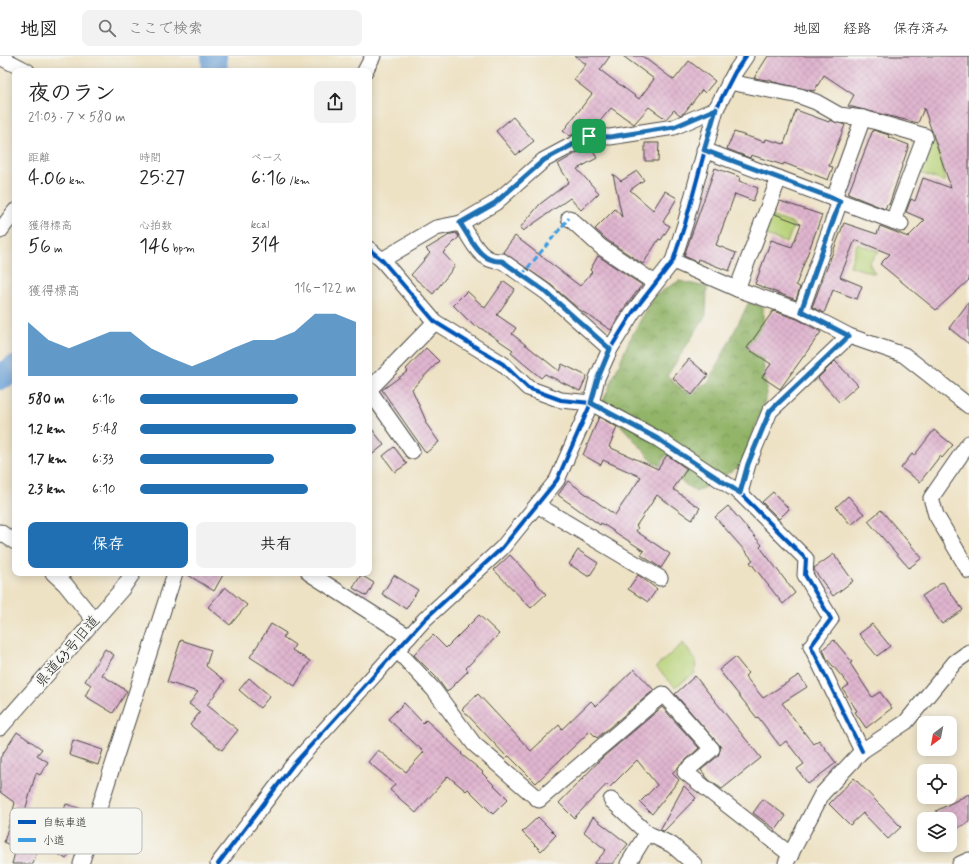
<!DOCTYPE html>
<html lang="ja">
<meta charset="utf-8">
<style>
:root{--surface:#fff;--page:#f2f2f2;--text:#222;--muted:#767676;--line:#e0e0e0;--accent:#1f6fb2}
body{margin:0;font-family:Mynerve,"Klee One",sans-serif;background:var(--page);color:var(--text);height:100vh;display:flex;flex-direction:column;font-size:15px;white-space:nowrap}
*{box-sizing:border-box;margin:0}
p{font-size:13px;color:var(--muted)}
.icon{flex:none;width:22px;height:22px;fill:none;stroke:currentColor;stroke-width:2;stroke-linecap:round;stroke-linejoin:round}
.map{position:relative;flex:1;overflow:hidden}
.details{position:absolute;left:12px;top:12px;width:360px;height:508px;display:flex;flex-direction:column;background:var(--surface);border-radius:8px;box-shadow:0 2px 10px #0003}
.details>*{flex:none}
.needle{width:26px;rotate:212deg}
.buttons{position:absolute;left:917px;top:660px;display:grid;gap:8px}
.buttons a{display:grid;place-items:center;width:40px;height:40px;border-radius:8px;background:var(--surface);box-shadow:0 2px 10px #0003;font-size:20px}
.pin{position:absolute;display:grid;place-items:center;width:34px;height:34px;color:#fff;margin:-17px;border-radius:8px;box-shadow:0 2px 6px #0006}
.round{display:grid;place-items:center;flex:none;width:42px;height:42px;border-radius:8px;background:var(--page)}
.headline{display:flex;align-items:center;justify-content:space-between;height:68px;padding:0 16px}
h1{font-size:22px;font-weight:600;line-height:30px}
.metrics{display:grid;grid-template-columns:repeat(3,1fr);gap:6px;height:68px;padding:4px 16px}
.metrics div{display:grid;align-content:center}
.metrics b{font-size:20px;font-weight:600}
.metrics small{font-size:11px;font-weight:400}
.metrics p{font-size:11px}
.chart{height:112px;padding:8px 16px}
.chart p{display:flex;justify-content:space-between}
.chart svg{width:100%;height:72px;margin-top:4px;fill:var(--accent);opacity:.7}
.button{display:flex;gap:8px;margin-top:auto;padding:8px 16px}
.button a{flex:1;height:46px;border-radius:8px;background:var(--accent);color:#fff;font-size:16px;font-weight:600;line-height:46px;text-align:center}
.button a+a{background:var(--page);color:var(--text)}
ul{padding:0 16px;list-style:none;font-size:13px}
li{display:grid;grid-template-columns:64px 48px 1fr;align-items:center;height:30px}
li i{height:10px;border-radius:5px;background:var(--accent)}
header{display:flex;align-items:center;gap:24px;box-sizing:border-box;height:56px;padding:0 20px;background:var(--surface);border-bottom:1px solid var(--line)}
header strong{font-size:19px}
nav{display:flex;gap:22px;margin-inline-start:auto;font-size:14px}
.search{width:280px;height:36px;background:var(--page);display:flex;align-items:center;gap:10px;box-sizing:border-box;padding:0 14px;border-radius:8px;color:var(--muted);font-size:15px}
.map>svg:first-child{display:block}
.green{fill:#b8d278;stroke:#727e52}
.forest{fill:url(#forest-crowns);stroke:#5e704a}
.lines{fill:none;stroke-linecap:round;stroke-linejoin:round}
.river{stroke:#699fd6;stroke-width:26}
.building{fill:url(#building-cross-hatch)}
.minor-casing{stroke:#484642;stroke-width:17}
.minor{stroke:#fff;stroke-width:15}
.quiet{stroke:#3d9ce1;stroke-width:3;stroke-dasharray:6 3;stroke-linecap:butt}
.cycleway-casing{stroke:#f6f6f2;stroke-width:6}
.cycleway{stroke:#0057b8;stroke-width:4}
.route-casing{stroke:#fff;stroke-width:8}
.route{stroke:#1f6fb2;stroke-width:5}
.labels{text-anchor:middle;stroke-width:4;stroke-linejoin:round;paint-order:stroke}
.street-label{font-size:15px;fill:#2b2b2b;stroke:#f6f6f2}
.key{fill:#f6f6f2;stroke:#b9b9b6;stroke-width:1}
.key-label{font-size:11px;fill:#2b2b2b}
</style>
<header>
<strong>地図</strong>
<div class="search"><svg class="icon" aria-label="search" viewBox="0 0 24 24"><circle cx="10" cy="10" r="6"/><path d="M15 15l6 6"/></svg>ここで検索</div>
<nav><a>地図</a><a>経路</a><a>保存済み</a></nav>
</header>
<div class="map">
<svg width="969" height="808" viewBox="0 0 969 808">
<defs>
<pattern id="forest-crowns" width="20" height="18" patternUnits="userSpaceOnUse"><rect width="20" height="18" fill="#92b468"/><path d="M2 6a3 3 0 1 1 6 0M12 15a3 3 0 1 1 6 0" fill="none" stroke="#779356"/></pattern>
<pattern id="building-cross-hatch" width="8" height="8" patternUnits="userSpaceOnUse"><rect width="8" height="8" fill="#e0b5cf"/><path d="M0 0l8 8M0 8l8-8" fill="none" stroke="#c09cb2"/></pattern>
</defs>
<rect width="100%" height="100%" fill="#f6f6f2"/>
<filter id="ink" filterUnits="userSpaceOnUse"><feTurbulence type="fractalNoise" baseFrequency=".025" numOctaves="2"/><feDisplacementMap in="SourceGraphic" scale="8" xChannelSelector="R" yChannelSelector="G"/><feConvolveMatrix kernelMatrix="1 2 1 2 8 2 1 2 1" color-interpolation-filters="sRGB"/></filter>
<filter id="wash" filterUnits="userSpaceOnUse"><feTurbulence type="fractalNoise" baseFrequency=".012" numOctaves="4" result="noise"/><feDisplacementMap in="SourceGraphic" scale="16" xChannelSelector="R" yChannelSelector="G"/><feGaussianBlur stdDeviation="0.9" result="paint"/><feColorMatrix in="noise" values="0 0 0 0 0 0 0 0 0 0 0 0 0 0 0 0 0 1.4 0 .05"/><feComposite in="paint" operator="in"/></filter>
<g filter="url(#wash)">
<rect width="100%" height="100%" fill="#eee2c5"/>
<!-- green -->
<g class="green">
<path d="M 931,78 L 938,80 L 945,126 L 917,116 Z"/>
<path d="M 770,160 L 794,168 L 787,187 L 763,178 Z"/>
<path d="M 857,188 L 879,195 L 869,207 L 875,218 L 850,210 Z"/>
<path d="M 683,587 L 696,605 L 695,617 L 675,631 L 656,611 Z"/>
</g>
<!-- forest -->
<path class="forest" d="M 679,225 L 707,231 L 706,259 L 667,320 L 686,337 L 709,326 L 749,246 L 763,251 L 763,306 L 767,338 L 742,409 L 696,436 L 653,405 L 602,348 L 629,285 L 654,240 Z"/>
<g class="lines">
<!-- river -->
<g class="river">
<path d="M 214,0 L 215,15"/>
<path d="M 0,321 L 15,312"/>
</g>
</g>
<g id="blocks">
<!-- building -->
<g class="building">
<path d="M 575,0 L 610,0 L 600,14 L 639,43 L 654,23 L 623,0 L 642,0 L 674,24 L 689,5 L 715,25 L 705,37 L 702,34 L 684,57 L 680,59 L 674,54 L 666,63 L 649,51 L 634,68 L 611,52 L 595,71 L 585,72 L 570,80 L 563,75 L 592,38 L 574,24 L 586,8 Z"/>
<path d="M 768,0 L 969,0 L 969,224 L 936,254 L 880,208 L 890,198 L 855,184 L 840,221 L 862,230 L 857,243 L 833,234 L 824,257 L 812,251 L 844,167 L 877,178 L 880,170 L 908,181 L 925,164 L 906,156 L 911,143 L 915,145 L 923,122 L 951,132 L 924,52 L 918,67 L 848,50 L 854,39 L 824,19 L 814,35 L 773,26 L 769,23 L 768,24 L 754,22 Z"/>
<path d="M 796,54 L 829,66 L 830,64 L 845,69 L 829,110 L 833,111 L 828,124 L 784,107 L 783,109 L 751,99 L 750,102 L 727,93 L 734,76 L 765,86 L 766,83 L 784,88 Z"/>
<path d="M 513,61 L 534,85 L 516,99 L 496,75 Z"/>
<path d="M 873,74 L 889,79 L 888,81 L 909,89 L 889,149 L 887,148 L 885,153 L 848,138 Z"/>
<path d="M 645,87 L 659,87 L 658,105 L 645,105 Z"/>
<path d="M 590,89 L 597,102 L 577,113 L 599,137 L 581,154 L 570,142 L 523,175 L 520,172 L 540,148 L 569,126 L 558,108 Z"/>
<path d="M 715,112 L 740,121 L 739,125 L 758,132 L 753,145 L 735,138 L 716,189 L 736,197 L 729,215 L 698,203 L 697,206 L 684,200 Z"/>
<path d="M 637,115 L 644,124 L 630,134 L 653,154 L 665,135 L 677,142 L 663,166 L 670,170 L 661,184 L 659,183 L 643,208 L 607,184 L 595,173 L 615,153 L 622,161 L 613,118 L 621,125 Z"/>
<path d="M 780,145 L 822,159 L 796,229 L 800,231 L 796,244 L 755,228 L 771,184 L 792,191 L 801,168 L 775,158 Z"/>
<path d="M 456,177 L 459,181 L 443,197 L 455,210 L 433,238 L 411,219 L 430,197 L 426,193 L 451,178 Z"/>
<path d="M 515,180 L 580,230 L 592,216 L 590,214 L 598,200 L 642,229 L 625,251 L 611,274 L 580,254 L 551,229 L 503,196 Z"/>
<path d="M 504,225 L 515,233 L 497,259 L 516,272 L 512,278 L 559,315 L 562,308 L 587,320 L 580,335 L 545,318 L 541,322 L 511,297 L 513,294 L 476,269 L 475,271 L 453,249 L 467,235 L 485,252 Z"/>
<path d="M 969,246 L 969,288 L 949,272 Z"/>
<path d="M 773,255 L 797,263 L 821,276 L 780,333 L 762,321 L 771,308 L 747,292 Z"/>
<path d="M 426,292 L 439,305 L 412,333 L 426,365 L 425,366 L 439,386 L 426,397 L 382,334 L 408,315 L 406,313 Z"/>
<path d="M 689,303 L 708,319 L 692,339 L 673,322 Z"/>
<path d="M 835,305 L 858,329 L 839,346 L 818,322 Z"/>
<path d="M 599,361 L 617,371 L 609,391 L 658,413 L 667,399 L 687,413 L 673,433 L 700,452 L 692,464 L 657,439 L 636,470 L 638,472 L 636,475 L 670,498 L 661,512 L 641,499 L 644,495 L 601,467 L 600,469 L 558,439 L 568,425 L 615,459 L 641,421 L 603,404 L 601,409 L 583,399 Z"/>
<path d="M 369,369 L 384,389 L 369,401 Z"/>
<path d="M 934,374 L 953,389 L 942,402 L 940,400 L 920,426 L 901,412 L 912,398 L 914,400 Z"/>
<path d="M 394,391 L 407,408 L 395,416 L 383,400 Z"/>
<path d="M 773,436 L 789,453 L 779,463 L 762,446 Z"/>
<path d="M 848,440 L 864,458 L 851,469 L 836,451 Z"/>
<path d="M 728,450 L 762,489 L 760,491 L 795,537 L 783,548 L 750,506 L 753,504 L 715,461 Z"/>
<path d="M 881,454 L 922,502 L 909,512 L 868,465 Z"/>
<path d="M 578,494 L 598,507 L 589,521 L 569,508 Z"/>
<path d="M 834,498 L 853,525 L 833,540 L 814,514 L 814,512 Z"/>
<path d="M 510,499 L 546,538 L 531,552 L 494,514 Z"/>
<path d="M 185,517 L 224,517 L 214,535 Z"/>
<path d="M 361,519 L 374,527 L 367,540 L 353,532 Z"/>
<path d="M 394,519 L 418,534 L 406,553 L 382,538 Z"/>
<path d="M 638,519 L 657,533 L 648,546 L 628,533 Z"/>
<path d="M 943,526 L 963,554 L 942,568 L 922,540 Z"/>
<path d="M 225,531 L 247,549 L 230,569 L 208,551 Z"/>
<path d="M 479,559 L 499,578 L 466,612 L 468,615 L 447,636 L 436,621 L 414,599 L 433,579 L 446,592 Z"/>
<path d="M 271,568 L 286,577 L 283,581 L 295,589 L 292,594 L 310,605 L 295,630 L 250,601 Z"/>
<path d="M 872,568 L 890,590 L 877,600 L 859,578 Z"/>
<path d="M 181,584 L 211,594 L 206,610 L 225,625 L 207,649 L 238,674 L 222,694 L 190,669 L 200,656 L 189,648 L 198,636 L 167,626 Z"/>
<path d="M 834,584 L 852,606 L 850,607 L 872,641 L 880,636 L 892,652 L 866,672 L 855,656 L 857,655 L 843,633 L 849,629 L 827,603 L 823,593 Z"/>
<path d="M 105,593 L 114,599 L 102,619 L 127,635 L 113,657 L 85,640 L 91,629 L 85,625 Z"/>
<path d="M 735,601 L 748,617 L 745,620 L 763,642 L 799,619 L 807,631 L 782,647 L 813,688 L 819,684 L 836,707 L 808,728 L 797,713 L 804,708 L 786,685 L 780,690 L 758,661 L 757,662 L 719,614 Z"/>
<path d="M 634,613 L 654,634 L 597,682 L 590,675 L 536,727 L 509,700 L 507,701 L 462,653 L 478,638 L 531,695 L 559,669 L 562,673 L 591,645 L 596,650 Z"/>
<path d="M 695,620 L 761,702 L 722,733 L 709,724 L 701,714 L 718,700 L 721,691 L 675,638 Z"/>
<path d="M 249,622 L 270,640 L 260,652 L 239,634 Z"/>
<path d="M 404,647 L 423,667 L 426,664 L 462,697 L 461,698 L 483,716 L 482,717 L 508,743 L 493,758 L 468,733 L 466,735 L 448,720 L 416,757 L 390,734 L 395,728 L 368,706 L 378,694 L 406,716 L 424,696 L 388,663 Z"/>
<path d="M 662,651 L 699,692 L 672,717 L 679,724 L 652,758 L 640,746 L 657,729 L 637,704 L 610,731 L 607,728 L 574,762 L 559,747 L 603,701 Z"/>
<path d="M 17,676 L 42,693 L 37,699 L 48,706 L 40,719 L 36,717 L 20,772 L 54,782 L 66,748 L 88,755 L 78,785 L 66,803 L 40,786 L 33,808 L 12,808 L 16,793 L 4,786 L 15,747 L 0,736 L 0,702 Z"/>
<path d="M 73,684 L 103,694 L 98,709 L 69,699 Z"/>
<path d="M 854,722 L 901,771 L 888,783 L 863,757 L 850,769 L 829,748 Z"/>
<path d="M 684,730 L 696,742 L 664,775 L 660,774 Z"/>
<path d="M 969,738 L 969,766 L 950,776 L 950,763 L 940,763 L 936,755 Z"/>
<path d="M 763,743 L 786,760 L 776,774 L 753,757 Z"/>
<path d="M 538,761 L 556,779 L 541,795 L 522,776 Z"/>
<path d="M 593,761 L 628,788 L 612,808 L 594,808 L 606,794 L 584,776 Z"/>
</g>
</g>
</g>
<g filter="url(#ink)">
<use href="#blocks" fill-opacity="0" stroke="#484642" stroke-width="1"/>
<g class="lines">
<defs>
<g id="minor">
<path d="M 0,1 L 27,15"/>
<path d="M 365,15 L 373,0"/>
<path d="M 729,26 L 800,40 L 816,46 L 839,59 L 863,62 L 925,80 L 893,165"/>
<path d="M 704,94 L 901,168"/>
<path d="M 834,142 L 863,62"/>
<path d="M 569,162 L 601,191 L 655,227"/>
<path d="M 461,167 C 471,183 480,207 502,205 L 546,236 L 610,293"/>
<path d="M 0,175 L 15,155"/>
<path d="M 369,193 L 382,204 L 435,266 L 503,308 L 528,332 L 561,344 L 591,347 L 658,383 L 740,437 L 806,503 L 805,519 L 831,563 L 811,590 L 862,695"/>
<path d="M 382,204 L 436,172 L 461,167 L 495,147 L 544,104 L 589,80 L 610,81 L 674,71 L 716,53"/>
<path d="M 673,205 L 737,233 L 801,255 L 849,280 L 904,299 L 969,350"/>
<path d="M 737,233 L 779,122"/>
<path d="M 801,255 L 840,145"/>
<path d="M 969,387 L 931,442 L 936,459 L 969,515"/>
<path d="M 412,395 L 369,334 L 435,266"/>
<path d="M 740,437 L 748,408 L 770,355 L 849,280"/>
<path d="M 537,449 L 660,522"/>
<path d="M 0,476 L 15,486"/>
<path d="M 53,517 L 65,528 L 94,564"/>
<path d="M 309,517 L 409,581"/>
<path d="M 397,594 L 434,634 L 474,688 L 539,744 L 663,638 L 712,693 L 685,716 L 791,799"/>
<path d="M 0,672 L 122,533 L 133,517"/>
<path d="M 611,744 L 647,777 L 672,789 L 694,808"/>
<path d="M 786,807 L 822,738 L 862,695 L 906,666 L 955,606 L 969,596"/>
<path d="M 81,808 L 175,517"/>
<path d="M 218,808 L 293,709 L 425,563 L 502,492 L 557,424 L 591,347 L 597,322 L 610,293 L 633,256 L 673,205 L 685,168 L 716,53 L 735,16 L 746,0"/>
<path d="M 628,808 L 647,777"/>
<path d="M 960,808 L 969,804"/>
</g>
</defs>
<!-- minor casing -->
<use href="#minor" class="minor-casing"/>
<!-- minor -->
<use href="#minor" class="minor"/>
<!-- quiet -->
<path class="quiet" d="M 522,219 L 569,162"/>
<defs>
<g id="cycleway">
<path d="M 369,193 L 382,204 L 435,266 L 503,308 L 528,332 L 561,344 L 591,347 L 658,383 L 740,437 L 806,503 L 805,519 L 831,563 L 811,590 L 862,695"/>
<path d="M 218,808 L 293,709 L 425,563 L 502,492 L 557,424 L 591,347 L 597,322 L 610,293 L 633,256 L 673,205 L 685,168 L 716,53 L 735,16 L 746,0"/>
</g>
</defs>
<!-- cycleway casing -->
<use href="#cycleway" class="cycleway-casing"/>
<!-- cycleway -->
<use href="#cycleway" class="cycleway"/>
</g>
</g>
<g class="lines" filter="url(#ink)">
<defs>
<path id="route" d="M 716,53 L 704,94 L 840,145 L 801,255 L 849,280 L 770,355 L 748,408 L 740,437 L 658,383 L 591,347 L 598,322 L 610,293 L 546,236 L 502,205 C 480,207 471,183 460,167 L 495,147 L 544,104 L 589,80 L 610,81 L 674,71 Z"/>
</defs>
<!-- route casing -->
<use href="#route" class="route-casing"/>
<!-- route -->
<use href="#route" class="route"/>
</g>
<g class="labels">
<!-- street labels -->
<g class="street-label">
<text transform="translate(67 595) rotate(-49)" y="5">県道63号旧道</text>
</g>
</g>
<!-- legend -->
<rect x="10" y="752" width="132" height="46" rx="6" class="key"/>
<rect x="18" y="764" width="18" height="4" fill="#0057b8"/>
<rect x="18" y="782" width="18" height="4" fill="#3d9ce1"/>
<g class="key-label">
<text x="43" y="770">自転車道</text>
<text x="43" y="788">小道</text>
</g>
</svg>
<div class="buttons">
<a><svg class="needle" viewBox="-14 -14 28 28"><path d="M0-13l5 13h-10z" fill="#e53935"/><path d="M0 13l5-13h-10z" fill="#767676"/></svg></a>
<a><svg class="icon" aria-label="locate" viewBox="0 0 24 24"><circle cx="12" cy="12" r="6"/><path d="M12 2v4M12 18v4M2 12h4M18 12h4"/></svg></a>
<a><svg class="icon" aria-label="layers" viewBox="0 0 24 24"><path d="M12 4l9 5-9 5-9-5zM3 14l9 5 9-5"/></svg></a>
</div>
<div class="pin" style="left:589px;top:80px;background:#1e9e55"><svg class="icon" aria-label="arrive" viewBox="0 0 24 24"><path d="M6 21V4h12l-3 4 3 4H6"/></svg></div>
<section class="details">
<div class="headline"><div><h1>夜のラン</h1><p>21:03 · 7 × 580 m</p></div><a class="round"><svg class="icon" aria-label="share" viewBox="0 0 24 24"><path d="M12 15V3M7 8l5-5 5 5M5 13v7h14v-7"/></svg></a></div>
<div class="metrics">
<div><p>距離</p><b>4.06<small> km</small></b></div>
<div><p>時間</p><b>25:27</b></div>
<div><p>ペース</p><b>6:16<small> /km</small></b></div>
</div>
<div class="metrics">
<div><p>獲得標高</p><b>56<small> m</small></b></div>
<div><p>心拍数</p><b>146<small> bpm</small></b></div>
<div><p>kcal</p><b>314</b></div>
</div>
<div class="chart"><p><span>獲得標高</span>116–122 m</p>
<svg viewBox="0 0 160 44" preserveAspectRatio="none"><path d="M0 44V11L10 22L20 27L30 22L40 17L50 17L60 27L70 33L80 38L90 33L100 27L110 22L120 22L130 17L140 6L150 6L160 11V44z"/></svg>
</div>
<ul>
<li><b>580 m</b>6:16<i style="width:73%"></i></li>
<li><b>1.2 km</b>5:48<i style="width:100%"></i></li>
<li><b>1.7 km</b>6:33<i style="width:62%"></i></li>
<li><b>2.3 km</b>6:10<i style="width:78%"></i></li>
</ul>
<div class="button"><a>保存</a><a>共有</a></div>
</section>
</div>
